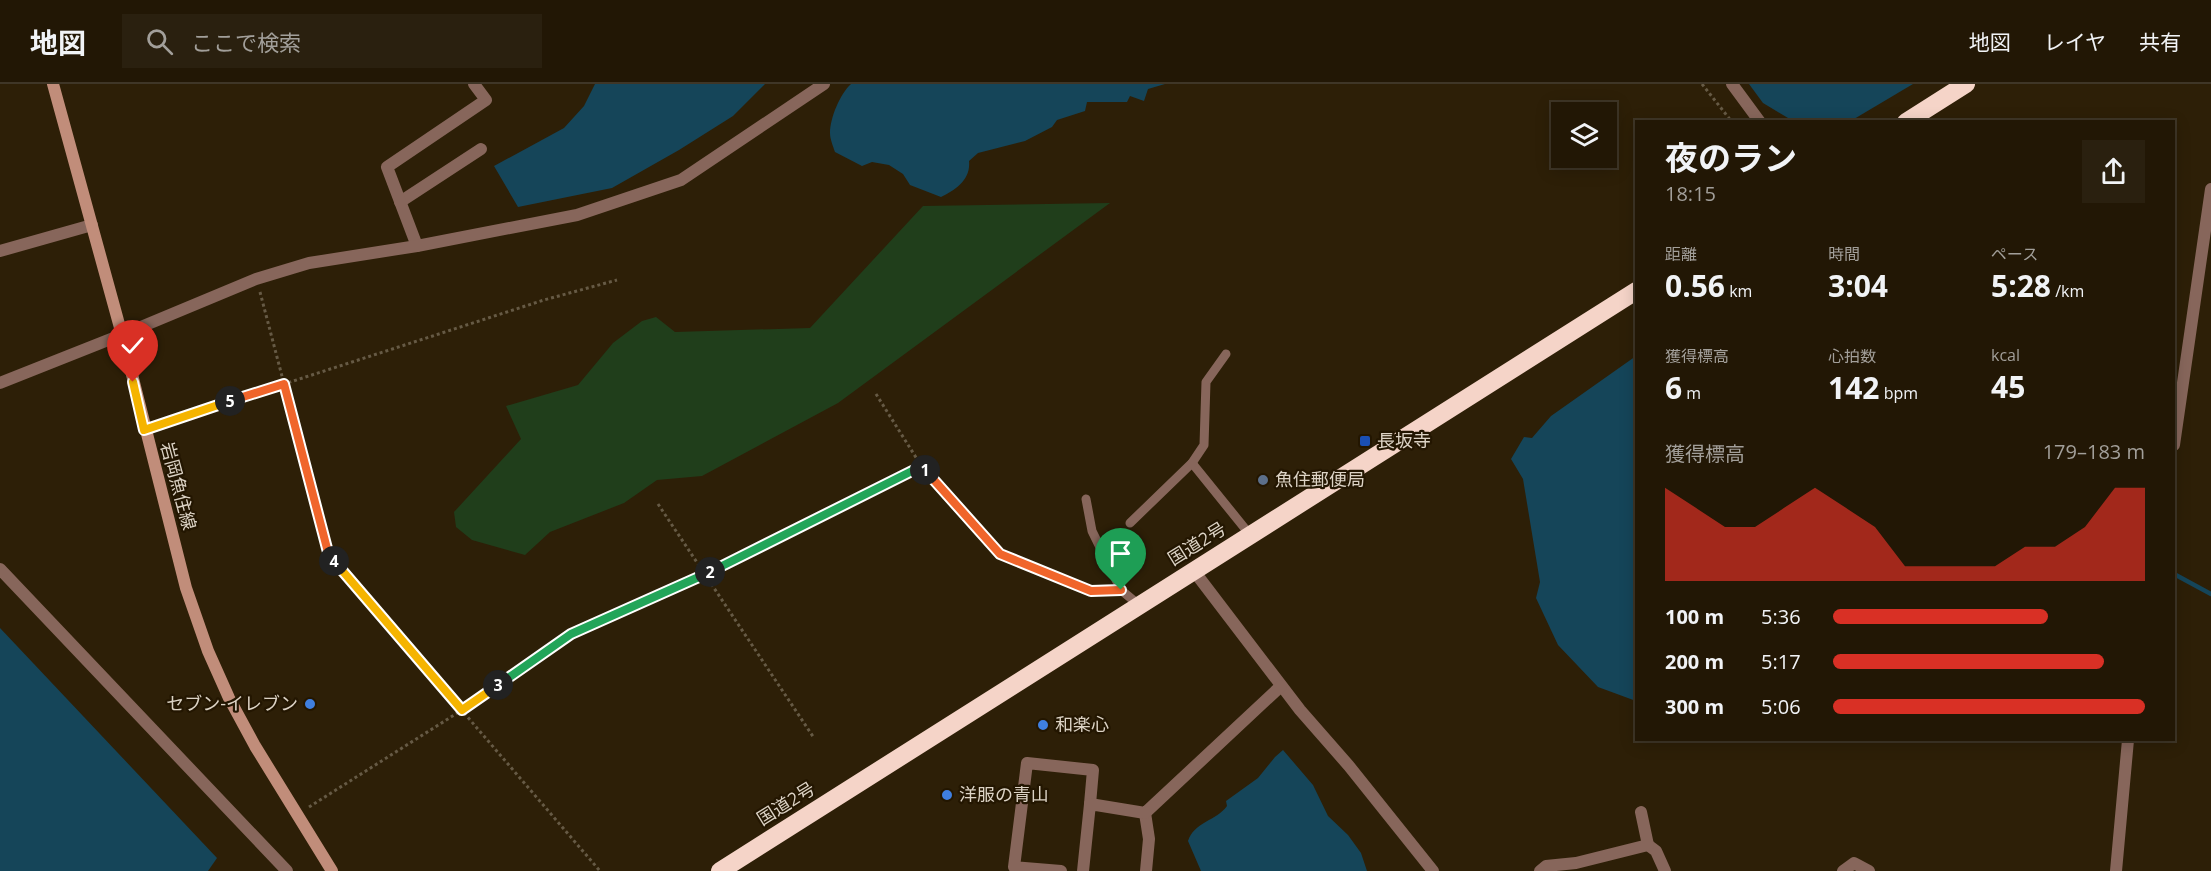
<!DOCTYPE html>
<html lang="ja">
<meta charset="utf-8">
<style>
:root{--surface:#221705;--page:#2a200f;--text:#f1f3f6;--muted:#a29f9a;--line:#3f3627;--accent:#d93025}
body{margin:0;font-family:"Open Sans","Noto Sans JP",sans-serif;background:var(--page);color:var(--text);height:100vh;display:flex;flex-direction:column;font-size:22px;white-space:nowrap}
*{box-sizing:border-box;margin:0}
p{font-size:20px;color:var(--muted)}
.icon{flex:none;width:33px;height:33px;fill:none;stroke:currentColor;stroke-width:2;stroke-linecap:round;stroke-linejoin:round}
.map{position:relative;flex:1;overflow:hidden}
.side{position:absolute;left:1635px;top:36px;width:540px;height:621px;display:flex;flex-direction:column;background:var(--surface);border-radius:0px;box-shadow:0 3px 15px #0003,0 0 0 2px var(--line)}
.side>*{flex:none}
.buttons{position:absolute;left:1551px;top:18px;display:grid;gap:12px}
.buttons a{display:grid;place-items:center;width:66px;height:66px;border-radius:0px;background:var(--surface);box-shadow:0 3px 15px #0003,0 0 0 2px var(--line);font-size:30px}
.pin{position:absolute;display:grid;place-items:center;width:51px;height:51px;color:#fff;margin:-62px -26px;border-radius:50% 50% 50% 0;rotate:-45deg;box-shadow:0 0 6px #0007}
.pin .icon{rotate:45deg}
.km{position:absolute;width:30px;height:30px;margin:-15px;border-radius:50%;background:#222;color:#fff;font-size:16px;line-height:30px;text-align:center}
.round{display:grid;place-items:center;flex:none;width:63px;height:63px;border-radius:0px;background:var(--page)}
.overview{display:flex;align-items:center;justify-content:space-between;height:102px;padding:0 30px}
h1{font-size:33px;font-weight:700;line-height:45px}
.stats{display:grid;grid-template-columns:repeat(3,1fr);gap:9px;height:102px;padding:6px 30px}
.stats div{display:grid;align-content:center}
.stats b{font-size:30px;font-weight:700}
.stats small{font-size:16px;font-weight:400}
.stats p{font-size:16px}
.chart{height:168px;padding:12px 30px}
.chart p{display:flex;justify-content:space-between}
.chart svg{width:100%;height:108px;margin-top:6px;fill:var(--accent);opacity:.7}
ul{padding:0 30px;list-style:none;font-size:20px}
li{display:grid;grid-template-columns:96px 72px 1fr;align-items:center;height:45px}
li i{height:15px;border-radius:8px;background:var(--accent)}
header{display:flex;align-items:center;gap:36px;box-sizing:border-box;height:84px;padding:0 30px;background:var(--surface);border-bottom:2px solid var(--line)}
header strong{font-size:28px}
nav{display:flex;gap:33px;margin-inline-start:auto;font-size:21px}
.search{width:420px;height:54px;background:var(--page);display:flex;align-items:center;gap:15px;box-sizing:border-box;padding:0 21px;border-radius:0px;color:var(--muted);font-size:22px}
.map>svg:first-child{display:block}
.green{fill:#203e1b}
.water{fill:#154559}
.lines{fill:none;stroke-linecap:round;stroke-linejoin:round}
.stream{stroke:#154559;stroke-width:4.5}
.path{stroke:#665a45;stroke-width:3;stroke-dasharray:3 3;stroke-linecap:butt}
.lane{stroke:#87665b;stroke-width:9}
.street{stroke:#87665b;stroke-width:12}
.secondary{stroke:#c18d7a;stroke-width:12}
.highway{stroke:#f5d4c8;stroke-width:18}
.split-1-casing{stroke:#fff;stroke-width:12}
.split-2-casing{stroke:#fff;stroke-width:12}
.split-3-casing{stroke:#fff;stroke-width:12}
.split-4-casing{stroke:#fff;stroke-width:12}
.split-5-casing{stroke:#fff;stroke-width:12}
.split-6-casing{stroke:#fff;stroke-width:12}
.split-1{stroke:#f0652b;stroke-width:8}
.split-2{stroke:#22a559;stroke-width:8}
.split-3{stroke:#22a559;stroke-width:8}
.split-4{stroke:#f5b400;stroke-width:8}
.split-5{stroke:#f0652b;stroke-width:8}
.split-6{stroke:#f5b400;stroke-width:8}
.transit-dot{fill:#1a4fb4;stroke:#231601;stroke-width:2}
.service-dot{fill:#5c6f8a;stroke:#231601;stroke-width:2}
.shop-dot{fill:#3f7fe0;stroke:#231601;stroke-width:2}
.labels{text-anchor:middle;stroke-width:4.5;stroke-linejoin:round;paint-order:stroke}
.poi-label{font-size:18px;fill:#dcd3c5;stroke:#231601;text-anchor:start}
.street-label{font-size:18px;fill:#dcd3c5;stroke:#231601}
</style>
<header>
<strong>地図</strong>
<div class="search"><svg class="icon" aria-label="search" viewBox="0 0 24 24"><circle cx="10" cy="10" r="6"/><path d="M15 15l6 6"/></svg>ここで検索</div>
<nav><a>地図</a><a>レイヤ</a><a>共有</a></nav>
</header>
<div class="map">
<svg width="2211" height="787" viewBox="0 0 2211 787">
<rect width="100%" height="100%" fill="#2d1f07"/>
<!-- green -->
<path class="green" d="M 1110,119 L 838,319 L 702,392 L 657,396 L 624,419 L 550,448 L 525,471 L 472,456 L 456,443 L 454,428 L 521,355 L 506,322 L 578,301 L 613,259 L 642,237 L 656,233 L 675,248 L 810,244 L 923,122 Z"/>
<!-- water -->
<g class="water">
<path d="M 595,0 L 765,0 L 733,32 L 679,66 L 612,104 L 518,123 L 494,82 L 564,44 L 584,22 Z"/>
<path d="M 851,0 L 1165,0 L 1148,5 L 1144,17 L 1130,12 L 1127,18 L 1087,18 L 1085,27 L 1057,36 L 1052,43 L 1025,57 L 978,69 L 969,77 C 971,96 955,106 941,113 L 910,101 L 903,90 L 889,81 L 872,78 L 862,82 L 835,68 C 833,62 830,55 830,49 C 830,34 840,10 851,0 Z"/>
<path d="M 1749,0 L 1913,0 L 1849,38 L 1793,37 L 1763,19 Z"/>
<path d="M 1636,272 L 1636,617 L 1598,603 L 1558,561 L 1536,514 L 1540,498 L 1523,395 L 1511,375 L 1524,353 L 1532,354 L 1551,332 Z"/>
<path d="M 0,544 L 217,774 L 208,787 L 0,787 Z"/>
<path d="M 1283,666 L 1313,701 L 1328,732 L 1348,751 L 1361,769 L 1367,787 L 1201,787 L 1188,757 C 1194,738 1216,737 1227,722 L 1226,717 L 1258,694 L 1275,673 Z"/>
</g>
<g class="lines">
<!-- stream -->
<path class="stream" d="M 2174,490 L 2211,510"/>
<!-- path -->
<g class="path">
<path d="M 1702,0 L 1732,38"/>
<path d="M 260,208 L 329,472 L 600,787"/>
<path d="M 876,310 L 922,383"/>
<path d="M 157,341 L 544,216 L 617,196"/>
<path d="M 658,420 L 814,654"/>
<path d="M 309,723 L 462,626 L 571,551 L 705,490 L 922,383 L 1000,470 L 1091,507 L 1108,506"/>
</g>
<!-- lane -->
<g class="lane">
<path d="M 1192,379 L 1251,452"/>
<path d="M 1086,415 L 1092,447 L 1121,506 L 1139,521"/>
<path d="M 1130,439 L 1192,379 L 1204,361 L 1206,298 L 1226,270"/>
</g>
<!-- street -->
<g class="street">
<path d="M 1732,0 L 1760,38"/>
<path d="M 400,118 L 481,65"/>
<path d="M 417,162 L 387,83 L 486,16 L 474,0"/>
<path d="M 0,167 L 92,141"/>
<path d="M 0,299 L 136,245 L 256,195 L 309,179 L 417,162 L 577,131 L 681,96 L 824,0"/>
<path d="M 2174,361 L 2211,105"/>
<path d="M 0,485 L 287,787"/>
<path d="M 1194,487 L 1300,626 L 1349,682 L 1433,787"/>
<path d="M 1145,729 L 1149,755 L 1146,787"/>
<path d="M 1648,761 L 1656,767 L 1665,787"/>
<path d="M 1061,787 L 1014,783 L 1027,679 L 1093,686 L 1090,720"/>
<path d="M 1083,787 L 1090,720 L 1145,729 L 1281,602"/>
<path d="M 1540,787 L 1546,782 L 1576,779 L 1648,761 L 1641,728"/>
<path d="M 1843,787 L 1854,779 L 1869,787"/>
<path d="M 2116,787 L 2128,656"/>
</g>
<!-- secondary -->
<path class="secondary" d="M 53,0 L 122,251 L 186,504 L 208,567 L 229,614 L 255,662 L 332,787"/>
<!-- highway -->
<g class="highway">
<path d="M 1906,38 L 1966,0"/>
<path d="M 720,787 L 1636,207"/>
</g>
</g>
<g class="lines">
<defs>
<path id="split-1" d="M 925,386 L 1000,470 L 1091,507 L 1121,506"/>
<path id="split-2" d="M 710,488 L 922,382 L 925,386"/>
<path id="split-3" d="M 498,601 L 571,550 L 710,488"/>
<path id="split-4" d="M 334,477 L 462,626 L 498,601"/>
<path id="split-5" d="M 230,317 L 284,300 L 329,472 L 334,477"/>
<path id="split-6" d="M 133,298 L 144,346 L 230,317"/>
</defs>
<!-- split-1 casing -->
<use href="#split-1" class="split-1-casing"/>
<!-- split-2 casing -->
<use href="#split-2" class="split-2-casing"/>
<!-- split-3 casing -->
<use href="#split-3" class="split-3-casing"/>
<!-- split-4 casing -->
<use href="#split-4" class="split-4-casing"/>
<!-- split-5 casing -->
<use href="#split-5" class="split-5-casing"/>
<!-- split-6 casing -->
<use href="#split-6" class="split-6-casing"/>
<!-- split-1 -->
<use href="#split-1" class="split-1"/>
<!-- split-2 -->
<use href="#split-2" class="split-2"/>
<!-- split-3 -->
<use href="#split-3" class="split-3"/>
<!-- split-4 -->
<use href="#split-4" class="split-4"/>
<!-- split-5 -->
<use href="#split-5" class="split-5"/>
<!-- split-6 -->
<use href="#split-6" class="split-6"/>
</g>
<!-- markers -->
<rect class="transit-dot" x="1359" y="351" width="12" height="12" rx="3"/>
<circle class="service-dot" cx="1263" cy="396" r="6"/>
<g class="shop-dot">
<circle cx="310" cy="620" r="6"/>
<circle cx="1043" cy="641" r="6"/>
<circle cx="947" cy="711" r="6"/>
</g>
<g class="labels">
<!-- poi labels -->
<g class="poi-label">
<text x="1377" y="363">長坂寺</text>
<text x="1275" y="402">魚住郵便局</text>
<text x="298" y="626" text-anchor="end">セブン-イレブン</text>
<text x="1055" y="647">和楽心</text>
<text x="959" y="717">洋服の青山</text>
</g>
<!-- street labels -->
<g class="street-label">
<text transform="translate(178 402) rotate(75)" y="6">岩岡魚住線</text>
<text transform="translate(1197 460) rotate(-32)" y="6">国道2号</text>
<text transform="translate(786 720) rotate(-32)" y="6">国道2号</text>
</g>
</g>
</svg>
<div class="buttons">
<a><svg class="icon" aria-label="layers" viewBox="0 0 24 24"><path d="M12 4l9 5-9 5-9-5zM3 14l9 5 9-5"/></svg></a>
</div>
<div class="pin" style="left:1121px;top:506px;background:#1e9e55"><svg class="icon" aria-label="arrive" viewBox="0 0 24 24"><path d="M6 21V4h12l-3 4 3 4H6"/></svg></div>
<div class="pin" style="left:133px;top:298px;background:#d93025"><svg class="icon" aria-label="check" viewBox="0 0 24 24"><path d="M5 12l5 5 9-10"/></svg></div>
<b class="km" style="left:925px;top:386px">1</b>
<b class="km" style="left:710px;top:488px">2</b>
<b class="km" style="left:498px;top:601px">3</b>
<b class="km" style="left:334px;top:477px">4</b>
<b class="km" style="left:230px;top:317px">5</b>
<section class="side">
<div class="overview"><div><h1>夜のラン</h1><p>18:15</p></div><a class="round"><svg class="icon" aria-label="share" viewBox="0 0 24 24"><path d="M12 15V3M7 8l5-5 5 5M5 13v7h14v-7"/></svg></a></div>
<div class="stats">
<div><p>距離</p><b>0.56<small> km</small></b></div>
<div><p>時間</p><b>3:04</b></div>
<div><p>ペース</p><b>5:28<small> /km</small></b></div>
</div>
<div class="stats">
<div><p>獲得標高</p><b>6<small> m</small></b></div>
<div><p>心拍数</p><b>142<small> bpm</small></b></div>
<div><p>kcal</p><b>45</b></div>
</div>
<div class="chart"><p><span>獲得標高</span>179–183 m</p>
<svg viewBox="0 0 160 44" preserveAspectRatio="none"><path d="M0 44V6L10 14L20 22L30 22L40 14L50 6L60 14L70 22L80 38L90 38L100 38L110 38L120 30L130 30L140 22L150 6L160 6V44z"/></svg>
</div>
<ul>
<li><b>100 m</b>5:36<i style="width:69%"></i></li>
<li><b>200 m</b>5:17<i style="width:87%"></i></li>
<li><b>300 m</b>5:06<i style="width:100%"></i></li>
</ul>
</section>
</div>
